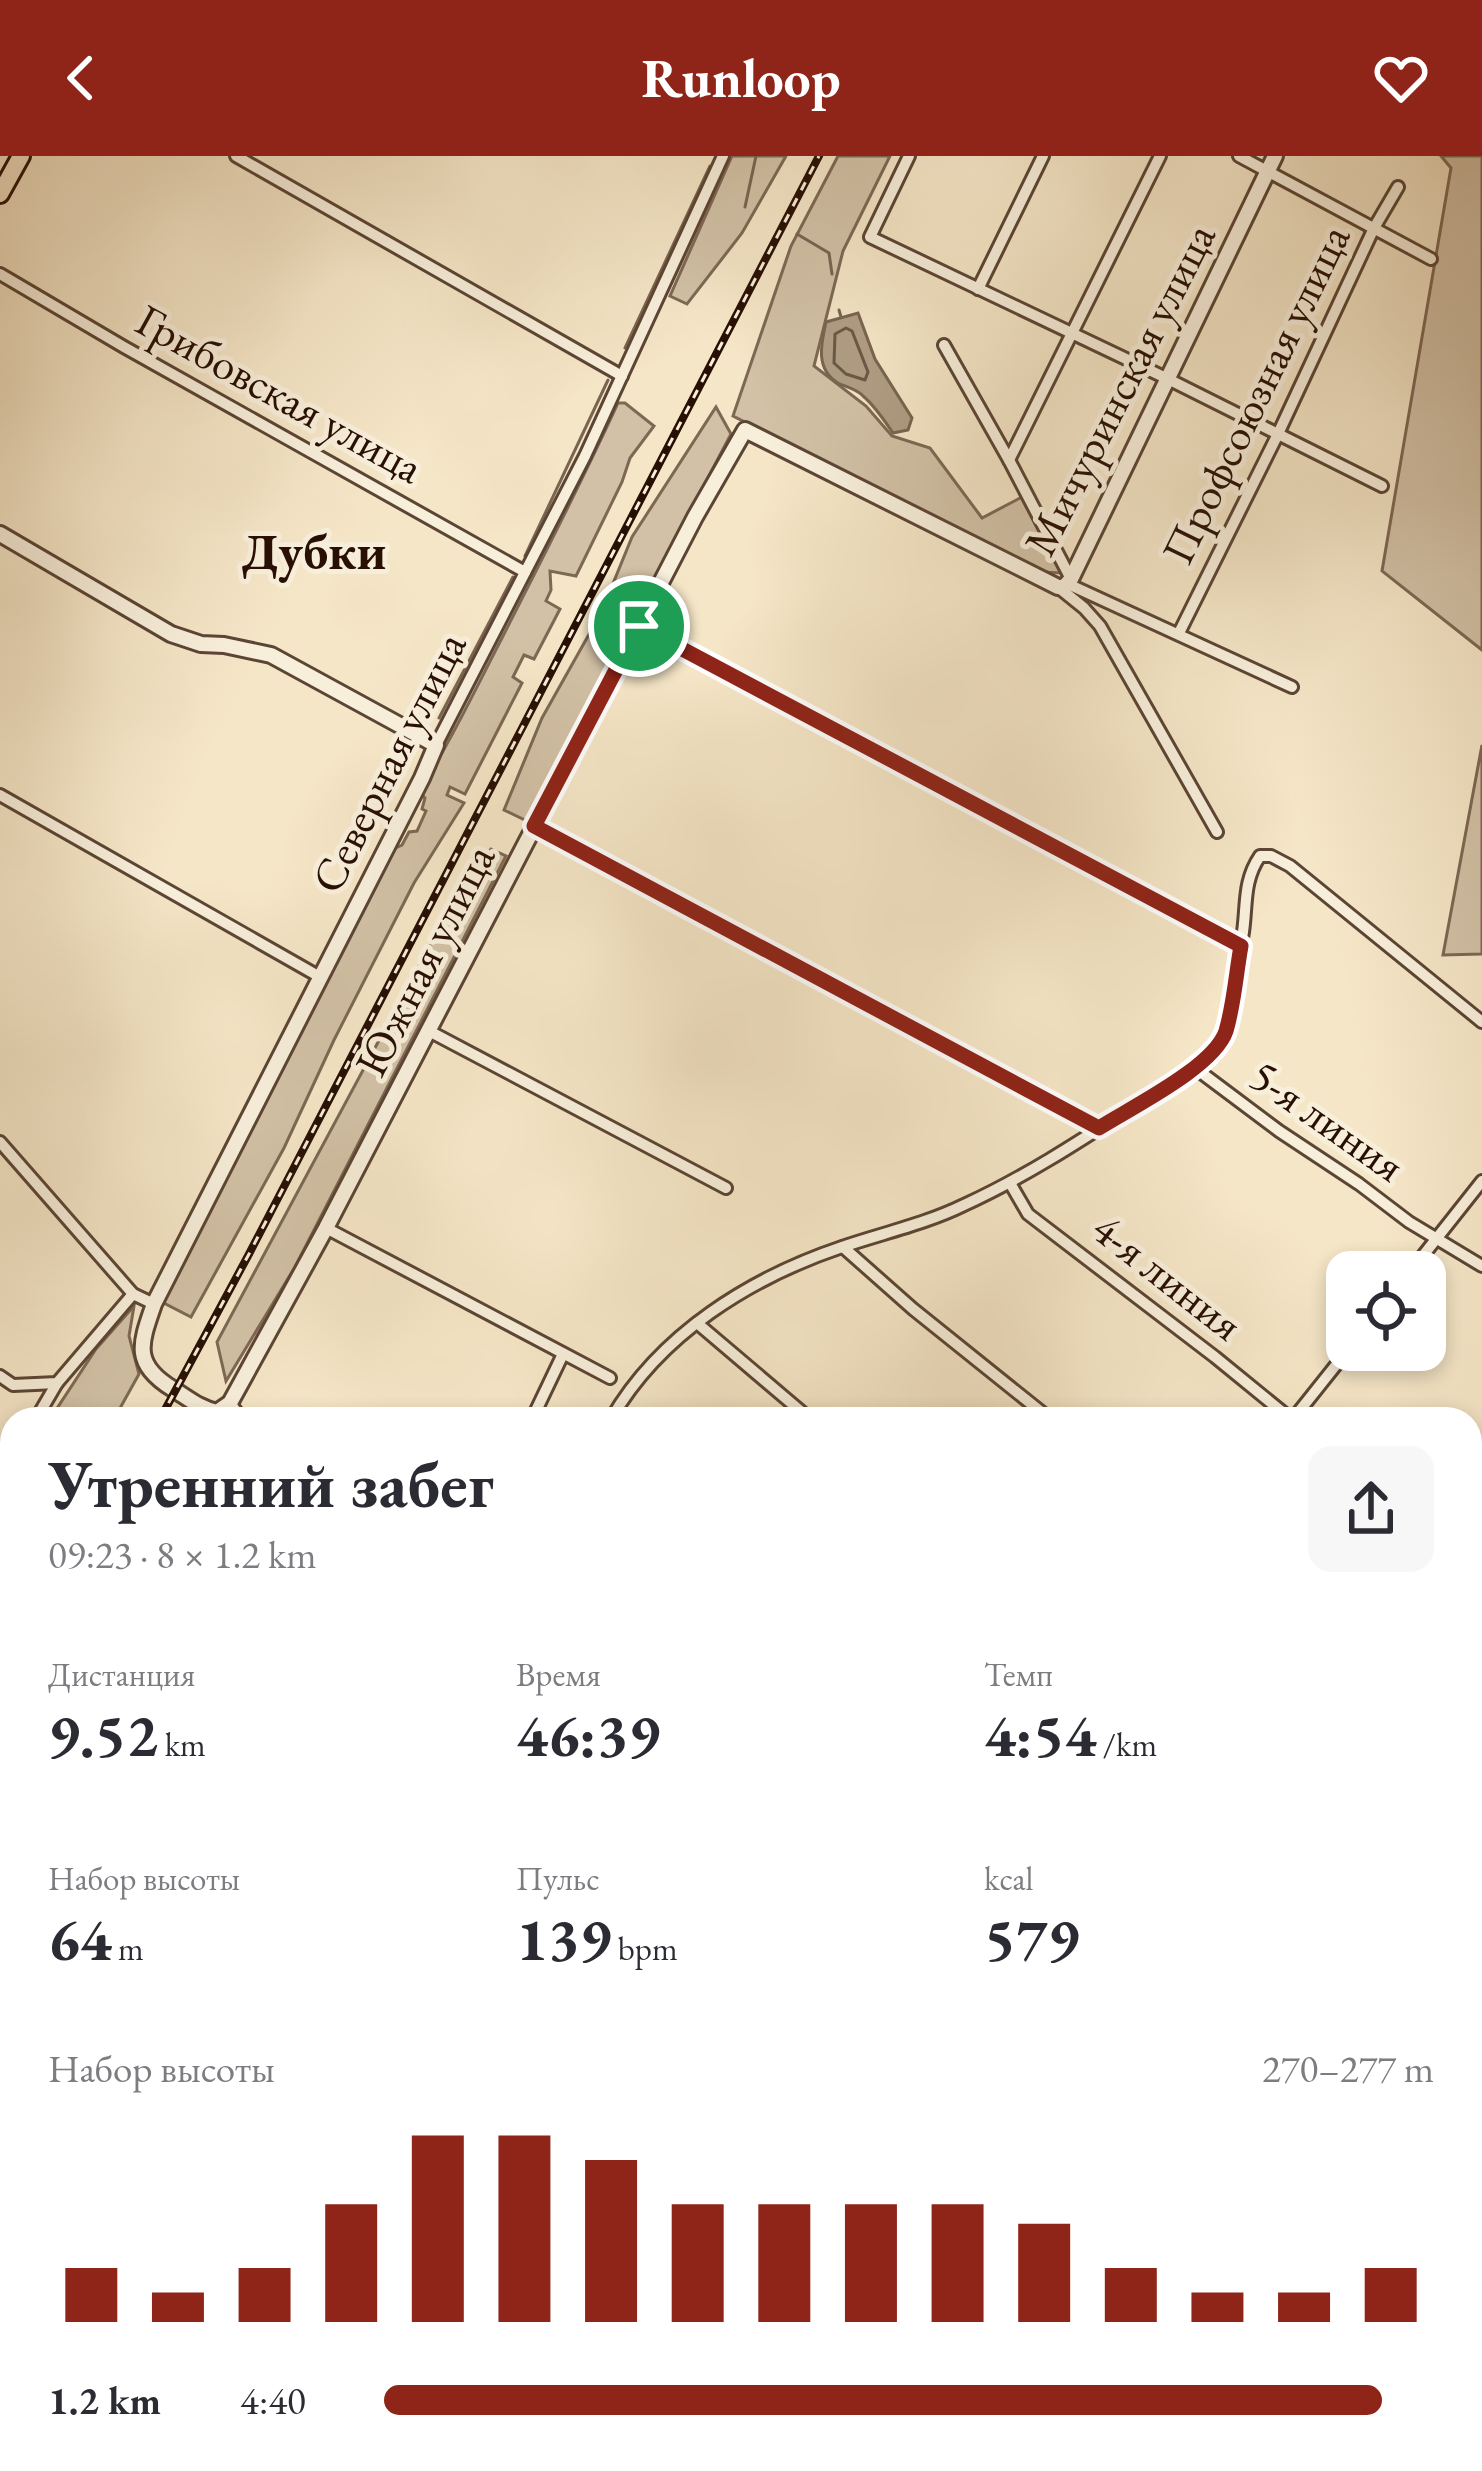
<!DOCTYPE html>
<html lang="ru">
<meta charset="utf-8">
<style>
:root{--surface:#fff;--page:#f7f7f7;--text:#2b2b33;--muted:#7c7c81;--accent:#8f2418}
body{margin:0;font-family:"EB Garamond",serif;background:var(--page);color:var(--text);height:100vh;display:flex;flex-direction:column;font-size:45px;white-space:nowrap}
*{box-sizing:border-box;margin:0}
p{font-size:39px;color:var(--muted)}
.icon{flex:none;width:66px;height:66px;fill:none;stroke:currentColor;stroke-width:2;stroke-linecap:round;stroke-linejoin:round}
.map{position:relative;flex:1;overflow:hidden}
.drawer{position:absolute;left:0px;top:1251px;width:1482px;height:1065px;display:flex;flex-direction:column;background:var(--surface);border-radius:36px 36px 0 0;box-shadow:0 6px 18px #0003}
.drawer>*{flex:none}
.fabs{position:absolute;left:1326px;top:1095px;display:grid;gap:24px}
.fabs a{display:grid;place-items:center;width:120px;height:120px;border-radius:24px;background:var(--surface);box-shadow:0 6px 18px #0003;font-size:60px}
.pin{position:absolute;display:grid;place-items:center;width:102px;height:102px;color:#fff;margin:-51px;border:6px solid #fff;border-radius:50%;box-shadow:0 3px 12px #0007}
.round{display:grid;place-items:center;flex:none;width:126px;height:126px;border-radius:24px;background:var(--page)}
.headline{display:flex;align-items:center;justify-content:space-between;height:204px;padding:0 48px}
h1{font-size:66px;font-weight:700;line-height:90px}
.stats{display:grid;grid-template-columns:repeat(3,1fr);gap:18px;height:204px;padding:12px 48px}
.stats div{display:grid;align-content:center}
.stats b{font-size:60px;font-weight:700}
.stats small{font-size:33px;font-weight:400}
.stats p{font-size:33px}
.chart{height:336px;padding:24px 48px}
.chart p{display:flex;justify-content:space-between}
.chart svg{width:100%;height:216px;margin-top:12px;stroke:var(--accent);stroke-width:6}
ul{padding:0 48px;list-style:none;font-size:39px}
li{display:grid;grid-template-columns:192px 144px 1fr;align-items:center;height:90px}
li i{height:30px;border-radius:15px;background:var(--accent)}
header{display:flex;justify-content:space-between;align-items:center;height:156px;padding:0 48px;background:var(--accent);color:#fff;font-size:54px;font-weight:700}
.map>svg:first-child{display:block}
.green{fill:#d2c1a6;stroke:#7d6854;stroke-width:3}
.water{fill:#af9d84;stroke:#796450;stroke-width:3}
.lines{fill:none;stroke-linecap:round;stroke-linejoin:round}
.shore{stroke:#6c5644;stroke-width:3}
.stream{stroke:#796450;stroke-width:3}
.minor-casing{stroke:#5b4534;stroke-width:16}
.tertiary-casing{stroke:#5b4534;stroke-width:20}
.primary-casing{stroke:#280f03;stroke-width:22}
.trunk-casing{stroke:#280f03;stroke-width:24}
.minor{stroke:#f8efdb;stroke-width:10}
.tertiary{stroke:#f8efdb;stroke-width:14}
.primary{stroke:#f5e6c7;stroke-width:16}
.trunk{stroke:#f5e6c7;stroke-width:18}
.rail-casing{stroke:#280f03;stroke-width:8}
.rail{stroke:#f8efdb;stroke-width:3;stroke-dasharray:9;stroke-linecap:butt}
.route-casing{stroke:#fff;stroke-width:24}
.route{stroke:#8f2418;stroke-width:15}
.labels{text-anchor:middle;stroke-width:10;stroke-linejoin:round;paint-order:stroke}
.street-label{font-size:45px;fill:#280f03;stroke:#f8efdb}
.quarter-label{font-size:51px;font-weight:bold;fill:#280f03;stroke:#f8efdb}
</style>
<header><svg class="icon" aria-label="back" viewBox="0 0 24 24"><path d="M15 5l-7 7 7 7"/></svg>Runloop<svg class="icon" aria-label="heart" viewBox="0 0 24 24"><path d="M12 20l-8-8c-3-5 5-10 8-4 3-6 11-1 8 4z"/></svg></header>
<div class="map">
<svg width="1482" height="2315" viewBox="0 0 1482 2315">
<rect width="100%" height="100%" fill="#f5e6c7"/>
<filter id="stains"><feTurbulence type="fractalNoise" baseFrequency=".00167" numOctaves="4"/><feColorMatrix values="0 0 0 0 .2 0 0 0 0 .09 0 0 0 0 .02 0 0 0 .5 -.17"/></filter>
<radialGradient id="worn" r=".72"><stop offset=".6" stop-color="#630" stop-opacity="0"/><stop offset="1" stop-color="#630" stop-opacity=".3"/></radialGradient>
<!-- green -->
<g class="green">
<path d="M 732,0 L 786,0 L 742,77 L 687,148 L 670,140 Z"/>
<path d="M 838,0 L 890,0 L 843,95 L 814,210 L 866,250 L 892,280 L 930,292 L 982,362 L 1022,341 L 1062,417 L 1041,416 L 733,260 L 791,90 Z"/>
<path d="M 1441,0 L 1482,0 L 1482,494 L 1382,415 L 1451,12 Z"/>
<path d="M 618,247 L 625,247 L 654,270 L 630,302 L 622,326 L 576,420 L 550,415 L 551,434 L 546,445 L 560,453 L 534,503 L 524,499 L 513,521 L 522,527 L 465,638 L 450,631 L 447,639 L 464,647 L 414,727 L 334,884 L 284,992 L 191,1161 L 160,1145 L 391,694 L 402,689 L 409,676 L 417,675 L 426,655 L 422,653 L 425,642 L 419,635 C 451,585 476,532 503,480 C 542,403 582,326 618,247 Z"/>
<path d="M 716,251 L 731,278 L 527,665 L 504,654 L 542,562 L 601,457 L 632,381 Z"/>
<path d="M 1482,589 L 1482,798 L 1443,799 Z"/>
<path d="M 491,693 L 506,700 L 295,1111 L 226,1225 L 217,1186 L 463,728 Z"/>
<path d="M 134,1150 L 129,1180 L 139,1218 L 114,1263 L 50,1263 L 96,1193 Z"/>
<path d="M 12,1354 L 12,1484 L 0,1511 L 0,1407 Z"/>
<path d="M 12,1612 L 12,1709 L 0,1703 L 0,1636 Z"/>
<path d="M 1482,1638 L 1482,2315 L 897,2315 L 894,2304 L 1470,2304 L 1470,1651 Z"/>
<path d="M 0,1848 L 12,1855 L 12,1997 L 0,1995 Z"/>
<path d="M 795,2304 L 892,2304 L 895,2315 L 804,2315 Z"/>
</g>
<!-- water -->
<path class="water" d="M 858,157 L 875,203 L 912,262 L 908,274 L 893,277 C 884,264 875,250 863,240 C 857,233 846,231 838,227 C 815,213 821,188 826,166 Z"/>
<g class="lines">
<!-- shore -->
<path class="shore" d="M 846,172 L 852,175 L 868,216 L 865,224 L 846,218 L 834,207 L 835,178 Z"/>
<!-- stream -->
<g class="stream">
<path d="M 745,51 L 756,0"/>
<path d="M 797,78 L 829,97 L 832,118"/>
<path d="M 839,154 L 841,161"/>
<path d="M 625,192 L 710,10"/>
<path d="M 525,400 L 608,224"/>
<path d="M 439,562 L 513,421"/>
</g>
<defs>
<g id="minor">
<path d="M 236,0 L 622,220"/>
<path d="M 909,0 L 870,81 L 1166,222 L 1382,330"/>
<path d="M 1239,0 L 1431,103"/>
<path d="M 0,118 L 124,191 L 525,416"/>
<path d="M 978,133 L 1043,0"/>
<path d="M 944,189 L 1009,304 L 1071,423"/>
<path d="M 1009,304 L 1160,0"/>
<path d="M 1068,428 L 1292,531"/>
<path d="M 1058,431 L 1084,452 L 1100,470 L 1217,676"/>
<path d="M 639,470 L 1241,790"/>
<path d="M 1179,477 L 1277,280 L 1374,72 L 1398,31"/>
<path d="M 436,589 L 585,300 L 723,0"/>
<path d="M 0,639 L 320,821"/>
<path d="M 534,671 L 1099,972"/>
<path d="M 429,875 L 726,1032"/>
<path d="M 1195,912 L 1279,975 L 1359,1028 L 1409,1066 L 1482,1110"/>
<path d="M 0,986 L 133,1138 L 154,1148"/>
<path d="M 1010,1027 L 1028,1058 L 1215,1201 L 1291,1263"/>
<path d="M 326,1072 L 610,1222"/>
<path d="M 843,1091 L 913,1153 L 1050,1263"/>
<path d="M 1410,1116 L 1482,1025"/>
<path d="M 697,1167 L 810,1263"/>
<path d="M 0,1220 L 13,1229 L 57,1227 L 133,1138"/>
<path d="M 230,1247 L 242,1263"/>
<path d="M 36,1263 L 57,1227"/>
<path d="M 532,1263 L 563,1198"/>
<path d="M 611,1263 C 660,1178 750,1122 842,1091 C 883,1077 925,1068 964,1049 C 1023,1022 1077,987 1131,952 C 1157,935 1184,921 1209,902 L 1220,888 L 1226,874 C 1232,841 1238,809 1243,776 C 1247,748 1243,725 1260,700 L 1271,700 L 1290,710 L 1482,866"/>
<path d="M 1293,1263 L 1348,1194"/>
<path d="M 12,1308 L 5,1320 L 12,1338"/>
<path d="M 1470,1409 L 1482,1418"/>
<path d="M 1470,1608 L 1482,1618"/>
<path d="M 0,2066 L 12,2072"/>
<path d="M 358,2315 L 363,2304"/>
</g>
<path id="tertiary" d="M 0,378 L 171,478 L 201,488 L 224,489 L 271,499 L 436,589 L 422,622 L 154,1148 C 140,1188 132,1208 173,1233 C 188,1242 199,1252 217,1256 L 230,1247 L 326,1072 L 695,361 L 745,274 L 1058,431 L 1064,431 L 1071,423 L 1275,0"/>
<g id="primary">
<path d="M 0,38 L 21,0"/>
<path d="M 0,1758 L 12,1766"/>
<path d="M 0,1838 L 12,1845"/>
</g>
<g id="trunk">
<path d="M 0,1785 L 12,1793"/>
<path d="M 0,1811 L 12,1818"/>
<path d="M 735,2304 L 746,2315"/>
<path d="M 770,2304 L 782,2315"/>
</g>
</defs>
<!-- minor casing -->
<use href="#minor" class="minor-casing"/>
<!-- tertiary casing -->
<use href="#tertiary" class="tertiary-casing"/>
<!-- primary casing -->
<use href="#primary" class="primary-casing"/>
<!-- trunk casing -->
<use href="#trunk" class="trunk-casing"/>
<!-- minor -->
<use href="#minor" class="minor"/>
<!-- tertiary -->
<use href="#tertiary" class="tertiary"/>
<!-- primary -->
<use href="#primary" class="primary"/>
<!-- trunk -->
<use href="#trunk" class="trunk"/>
<defs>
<g id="rail">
<path d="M 160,1263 L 249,1098 L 819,0"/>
<path d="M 0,1557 L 12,1534"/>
</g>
</defs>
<!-- rail casing -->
<use href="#rail" class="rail-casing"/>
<!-- rail -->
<use href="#rail" class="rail"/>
</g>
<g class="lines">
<defs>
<path id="route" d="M 639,470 L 1241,790 C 1236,818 1234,848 1226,875 C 1214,911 1132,951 1099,972 L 534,670 Z"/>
</defs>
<!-- route casing -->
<use href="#route" class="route-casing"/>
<!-- route -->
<use href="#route" class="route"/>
</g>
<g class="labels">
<!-- street labels -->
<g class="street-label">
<text transform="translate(1119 233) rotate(-63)" y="16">Мичуринская улица</text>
<text transform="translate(280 237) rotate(29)" y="16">Грибовская улица</text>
<text transform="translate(1255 238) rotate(-64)" y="16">Профсоюзная улица</text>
<text transform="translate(388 606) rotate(-63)" y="16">Северная улица</text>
<text transform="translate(424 804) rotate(-63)" y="16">Южная улица</text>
<text transform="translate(1328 964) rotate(35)" y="16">5-я линия</text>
<text transform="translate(1168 1120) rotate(38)" y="16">4-я линия</text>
</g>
<!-- quarter labels -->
<g class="quarter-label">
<text x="314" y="413">Дубки</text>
</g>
</g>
<rect width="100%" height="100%" filter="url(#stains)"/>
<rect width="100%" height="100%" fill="url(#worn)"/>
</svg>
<div class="fabs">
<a><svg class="icon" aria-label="locate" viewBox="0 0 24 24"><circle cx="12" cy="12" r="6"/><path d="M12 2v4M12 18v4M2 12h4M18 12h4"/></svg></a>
</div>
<div class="pin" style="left:639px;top:470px;background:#1e9e55"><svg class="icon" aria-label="arrive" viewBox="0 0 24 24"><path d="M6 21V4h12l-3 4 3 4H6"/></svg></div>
<section class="drawer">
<div class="headline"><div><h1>Утренний забег</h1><p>09:23 · 8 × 1.2 km</p></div><a class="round"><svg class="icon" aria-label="share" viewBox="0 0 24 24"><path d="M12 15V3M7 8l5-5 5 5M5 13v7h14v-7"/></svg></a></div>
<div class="stats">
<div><p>Дистанция</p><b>9.52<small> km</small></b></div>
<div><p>Время</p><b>46:39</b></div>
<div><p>Темп</p><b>4:54<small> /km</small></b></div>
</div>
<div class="stats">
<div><p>Набор высоты</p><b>64<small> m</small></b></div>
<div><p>Пульс</p><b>139<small> bpm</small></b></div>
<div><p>kcal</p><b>579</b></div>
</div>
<div class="chart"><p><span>Набор высоты</span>270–277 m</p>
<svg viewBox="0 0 160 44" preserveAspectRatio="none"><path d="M5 44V33M15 44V38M25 44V33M35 44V20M45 44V6M55 44V6M65 44V11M75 44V20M85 44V20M95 44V20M105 44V20M115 44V24M125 44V33M135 44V38M145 44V38M155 44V33"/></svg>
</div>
<ul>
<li><b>1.2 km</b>4:40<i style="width:95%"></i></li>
</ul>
</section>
</div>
